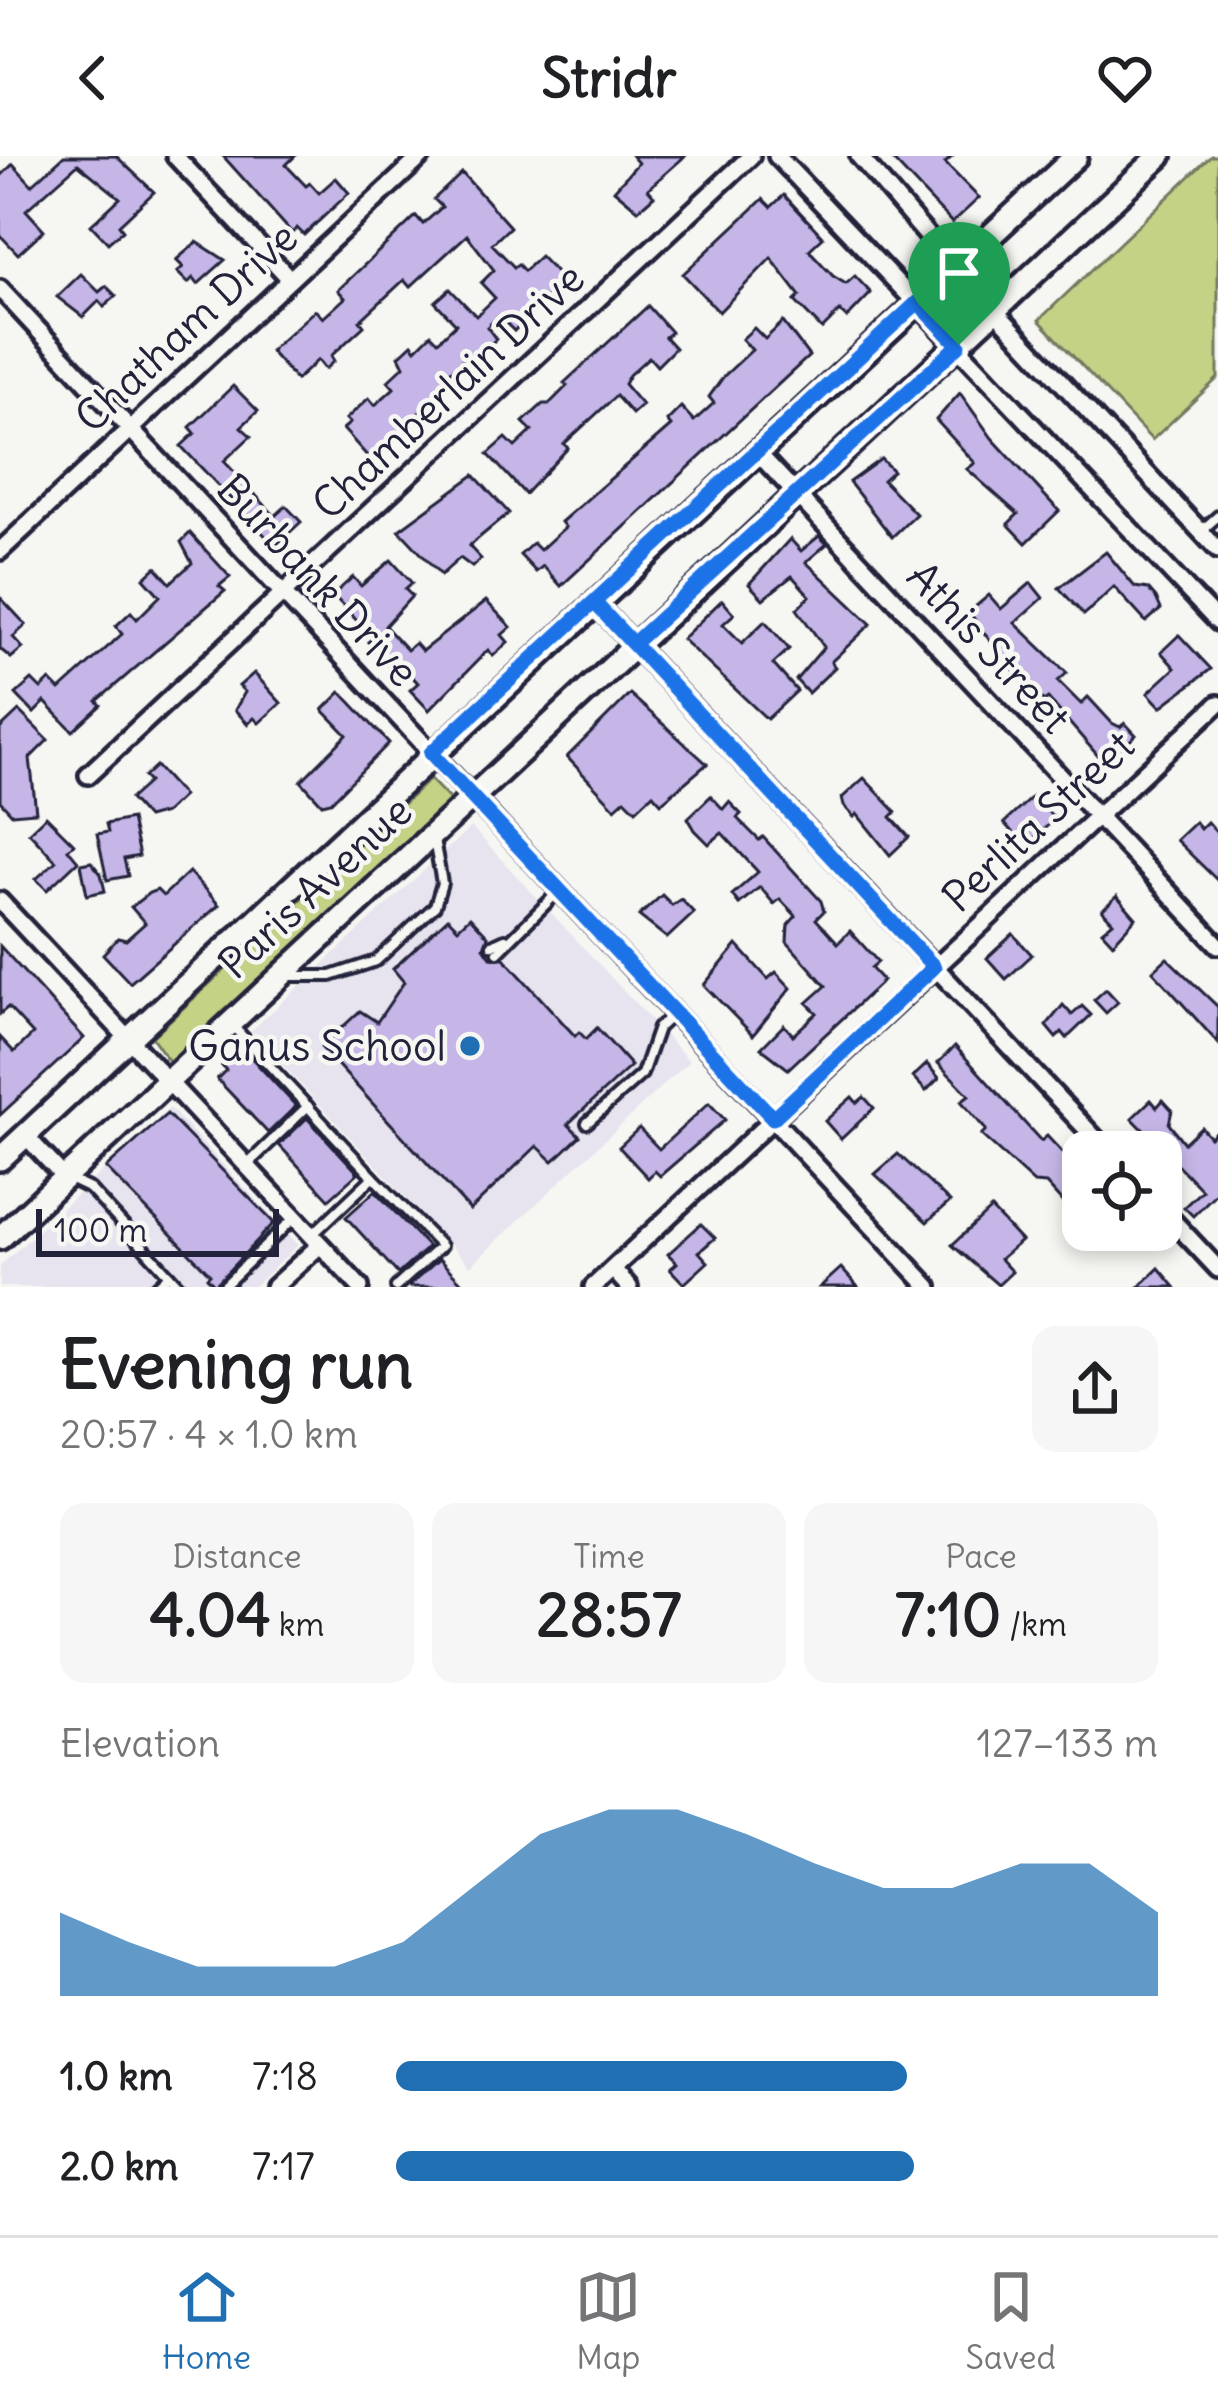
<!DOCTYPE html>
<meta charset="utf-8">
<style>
:root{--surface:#fff;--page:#f6f6f6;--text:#202124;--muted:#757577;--line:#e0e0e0;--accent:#1f6fb2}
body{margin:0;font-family:Delius,sans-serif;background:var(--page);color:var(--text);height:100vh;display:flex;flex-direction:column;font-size:45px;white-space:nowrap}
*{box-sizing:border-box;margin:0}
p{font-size:39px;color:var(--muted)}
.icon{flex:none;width:66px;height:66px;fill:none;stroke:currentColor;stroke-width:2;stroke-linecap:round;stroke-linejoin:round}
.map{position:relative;height:1131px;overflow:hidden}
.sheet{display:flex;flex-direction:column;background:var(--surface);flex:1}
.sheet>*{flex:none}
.buttons{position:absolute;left:1062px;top:975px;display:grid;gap:24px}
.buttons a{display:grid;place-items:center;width:120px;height:120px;border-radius:24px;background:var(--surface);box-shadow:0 6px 18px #0003;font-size:60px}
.scale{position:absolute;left:36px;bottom:30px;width:243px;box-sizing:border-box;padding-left:12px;border:6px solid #22223b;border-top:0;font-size:33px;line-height:42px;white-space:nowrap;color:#22223b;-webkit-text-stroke:9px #f6f6f2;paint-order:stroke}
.pin{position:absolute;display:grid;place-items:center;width:102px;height:102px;color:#fff;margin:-123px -51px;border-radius:50% 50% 50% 0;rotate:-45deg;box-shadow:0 0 12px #0007}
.pin .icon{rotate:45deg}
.round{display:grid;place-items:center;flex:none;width:126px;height:126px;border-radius:24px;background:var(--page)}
.summary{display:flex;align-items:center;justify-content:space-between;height:204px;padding:0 60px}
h1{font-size:66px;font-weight:800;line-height:90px}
.metrics{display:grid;grid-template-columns:repeat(3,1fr);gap:18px;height:204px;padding:12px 60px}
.metrics div{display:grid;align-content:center;border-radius:24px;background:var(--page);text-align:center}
.metrics b{font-size:60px;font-weight:800}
.metrics small{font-size:33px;font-weight:400}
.metrics p{font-size:33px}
.chart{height:336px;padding:24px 60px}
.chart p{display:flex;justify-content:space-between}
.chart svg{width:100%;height:216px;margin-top:12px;fill:var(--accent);opacity:.7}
ul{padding:0 60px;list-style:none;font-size:39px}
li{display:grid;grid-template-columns:192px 144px 1fr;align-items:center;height:90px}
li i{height:30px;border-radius:15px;background:var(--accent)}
header{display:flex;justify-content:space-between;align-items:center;height:156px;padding:0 60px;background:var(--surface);font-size:54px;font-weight:800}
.dock{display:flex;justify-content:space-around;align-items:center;height:168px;border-top:3px solid var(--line);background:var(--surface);font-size:33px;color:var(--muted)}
.dock a{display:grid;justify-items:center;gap:6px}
.dock .on{color:var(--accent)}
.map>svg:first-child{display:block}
.built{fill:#e7e3ef}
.green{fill:#c4d286;stroke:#737a60;stroke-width:3}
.building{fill:#c5b6e7;stroke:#22223b;stroke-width:3}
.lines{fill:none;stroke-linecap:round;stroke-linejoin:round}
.lane-casing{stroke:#22223b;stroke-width:16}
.street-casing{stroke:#22223b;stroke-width:24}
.secondary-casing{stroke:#22223b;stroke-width:30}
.lane{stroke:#f6f6f2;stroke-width:8}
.street{stroke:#f6f6f2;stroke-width:15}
.secondary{stroke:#f6f6f2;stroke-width:21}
.route-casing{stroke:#fff;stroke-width:24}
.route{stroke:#1a73e8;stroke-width:15}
.poi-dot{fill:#1f6fb2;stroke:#f6f6f2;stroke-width:4.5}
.labels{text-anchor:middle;stroke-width:9;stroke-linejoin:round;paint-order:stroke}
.street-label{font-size:42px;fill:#22223b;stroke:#f6f6f2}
.poi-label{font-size:42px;fill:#22223b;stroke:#f6f6f2;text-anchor:end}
</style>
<header><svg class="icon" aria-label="back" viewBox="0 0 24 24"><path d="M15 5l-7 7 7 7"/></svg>Stridr<svg class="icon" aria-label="heart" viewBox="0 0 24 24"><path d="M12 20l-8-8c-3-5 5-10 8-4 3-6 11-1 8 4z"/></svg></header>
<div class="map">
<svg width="1218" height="1131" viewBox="0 0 1218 1131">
<rect width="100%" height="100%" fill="#f6f6f2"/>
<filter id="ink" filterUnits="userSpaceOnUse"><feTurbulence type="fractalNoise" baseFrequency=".00833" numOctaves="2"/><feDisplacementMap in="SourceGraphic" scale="24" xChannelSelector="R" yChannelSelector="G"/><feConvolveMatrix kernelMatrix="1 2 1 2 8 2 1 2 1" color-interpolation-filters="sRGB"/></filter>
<g filter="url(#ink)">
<!-- built -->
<g class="built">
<path d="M 471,671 L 689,905 L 470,1110 L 251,875 Z"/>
<path d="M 170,952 L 298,1089 L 253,1131 L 0,1131 L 0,1110 Z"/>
</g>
<!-- green -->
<g class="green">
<path d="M 1211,0 L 1218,0 L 1218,222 L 1152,284 L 1039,164 Z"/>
<path d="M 430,623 L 451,645 L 173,905 L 168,904 L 152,881 Z"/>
</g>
<!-- building -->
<g class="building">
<path d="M 64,0 L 116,0 L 154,36 L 119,69 L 123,74 L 108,87 L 91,69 L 120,42 L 78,8 L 26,54 L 44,74 L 18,98 L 0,79 L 0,21 L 13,8 L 32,29 Z"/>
<path d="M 223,0 L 295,0 L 286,9 L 306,30 L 310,27 L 319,37 L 336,22 L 349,37 L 304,79 L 297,72 L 292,77 Z"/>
<path d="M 632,0 L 685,0 L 648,33 L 654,40 L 638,54 L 614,34 L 638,7 Z"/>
<path d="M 889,0 L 953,0 L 945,7 L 979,42 L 952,67 Z"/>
<path d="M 462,17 L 510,71 L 492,88 L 514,111 L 518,108 L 524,115 L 540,100 L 563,124 L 514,175 L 499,160 L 487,171 L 496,183 L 469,209 L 464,202 L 446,220 L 452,226 L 370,303 L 343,273 L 350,267 L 346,263 L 369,242 L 375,249 L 394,232 L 388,225 L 404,210 L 399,200 L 412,188 L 416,193 L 431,178 L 438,185 L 456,168 L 435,146 L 450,133 L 476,160 L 495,142 L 481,127 L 494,114 L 467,79 L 410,131 L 404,124 L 360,165 L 364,170 L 331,200 L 334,205 L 325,213 L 318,204 L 296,224 L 270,195 L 315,154 L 323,162 L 345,142 L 338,134 L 416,60 L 423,68 L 442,51 L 434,43 Z"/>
<path d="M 784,39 L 823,81 L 809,94 L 833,120 L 846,128 L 855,120 L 871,137 L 847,162 L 840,155 L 822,173 L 795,145 L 800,140 L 771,102 L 719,156 L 683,118 L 763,43 L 771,51 Z"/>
<path d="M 197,86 L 225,104 L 198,128 L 193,122 L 188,127 L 177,116 L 183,111 L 176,104 Z"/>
<path d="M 81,118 L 99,136 L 106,130 L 116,140 L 104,151 L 99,145 L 83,161 L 57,141 Z"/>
<path d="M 648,150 L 671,176 L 665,181 L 675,192 L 657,210 L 649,201 L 629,219 L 624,228 L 642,249 L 632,258 L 616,240 L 564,288 L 568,292 L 525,338 L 488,298 L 506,282 L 515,291 L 532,275 L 523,266 L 543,248 L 549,248 L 567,230 L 564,227 Z"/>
<path d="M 783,166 L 809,200 L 561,430 L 543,410 L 536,416 L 520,399 L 533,387 L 540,394 L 565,371 L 561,366 L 671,270 L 667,265 L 681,251 L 694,265 L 714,247 L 709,241 L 724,220 L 752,194 L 742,183 L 754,172 L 765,183 Z"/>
<path d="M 233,230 L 258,255 L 241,271 L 251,280 L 224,305 L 275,360 L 286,350 L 301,366 L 275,390 L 181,290 L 195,277 L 190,271 Z"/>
<path d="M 960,237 L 992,282 L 1059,355 L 1026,387 L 1008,368 L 1018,358 L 967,313 L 975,307 L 936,264 Z"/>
<path d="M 881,303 L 893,315 L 883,324 L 916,358 L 892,381 L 849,326 Z"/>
<path d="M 474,319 L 509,357 L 469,390 L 481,403 L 472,411 L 460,402 L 441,419 L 399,374 Z"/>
<path d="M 190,377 L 230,421 L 219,430 L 225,435 L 97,545 L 101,549 L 73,575 L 45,546 L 34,557 L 16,538 L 32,524 L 41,533 L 50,524 L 60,534 L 122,478 L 116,470 L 131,456 L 137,463 L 160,440 L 144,422 L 156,411 L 170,427 L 192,407 L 181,386 Z"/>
<path d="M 819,380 L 827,388 L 806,406 L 871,468 L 831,506 L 835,511 L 808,537 L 796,524 L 824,491 L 797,453 L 810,440 L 792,420 L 763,443 L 749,428 L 790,383 L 801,395 Z"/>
<path d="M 1106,396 L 1135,431 L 1148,433 L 1156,442 L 1161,453 L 1146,466 L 1114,431 L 1084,459 L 1059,432 Z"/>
<path d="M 391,404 L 412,427 L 405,433 L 412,440 L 385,470 L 407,494 L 415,487 L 422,495 L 486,445 L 511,471 L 502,479 L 508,486 L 493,500 L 488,494 L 429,554 L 410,534 L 418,527 L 399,506 L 392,513 L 368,486 L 373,482 L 333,439 L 353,421 L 361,430 Z"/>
<path d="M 1031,427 L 1043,442 L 1015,467 L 1067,517 L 1058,525 L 1081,548 L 1088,541 L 1112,567 L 1120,571 L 1125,567 L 1136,579 L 1105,608 L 1048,542 L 1044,545 L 1004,504 L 969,456 L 989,439 L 1001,453 Z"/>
<path d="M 0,441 L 26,469 L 13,481 L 23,492 L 11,502 L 0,493 Z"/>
<path d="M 722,444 L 734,458 L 723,468 L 742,487 L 765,465 L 789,493 L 773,508 L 797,535 L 767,563 L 682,483 Z"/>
<path d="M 1179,479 L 1211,513 L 1161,551 L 1148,537 L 1175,512 L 1161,496 Z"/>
<path d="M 254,517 L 281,547 L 259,567 L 254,562 L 248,568 L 235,554 L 245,536 L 239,530 Z"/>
<path d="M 341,536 L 389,587 L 331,646 L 322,648 L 301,625 L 347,579 L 323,554 Z"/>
<path d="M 630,538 L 707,608 L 661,647 L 653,638 L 636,654 L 625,643 L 615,652 L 567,601 Z"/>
<path d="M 19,555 L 48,584 L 30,602 L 36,656 L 12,658 L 0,645 L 0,573 Z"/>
<path d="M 156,610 L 183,640 L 165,657 L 147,662 L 130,643 L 149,626 L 144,621 Z"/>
<path d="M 864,622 L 896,656 L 891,661 L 909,681 L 890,699 L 857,658 L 854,661 L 844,650 L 842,642 Z"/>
<path d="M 711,640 L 723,653 L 729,646 L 741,658 L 737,662 L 759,684 L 763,681 L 821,745 L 824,755 L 816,763 L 838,787 L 850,775 L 878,806 L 871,812 L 883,825 L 788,913 L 761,892 L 784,869 L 793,879 L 817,857 L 807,847 L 826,830 L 787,786 L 788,769 L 796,760 L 780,743 L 774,748 L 760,731 L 739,748 L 732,739 L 758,716 L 722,677 L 709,688 L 695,674 L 688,662 Z"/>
<path d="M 1033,640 L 1055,663 L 1025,690 L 1004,667 Z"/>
<path d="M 46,660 L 74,688 L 68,693 L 78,705 L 47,734 L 36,723 L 56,705 L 29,676 Z"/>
<path d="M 131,663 L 139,700 L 124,703 L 128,720 L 107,724 L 97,678 L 108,676 L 106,668 Z"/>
<path d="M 1195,666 L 1200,673 L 1207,666 L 1218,678 L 1218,725 L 1176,684 Z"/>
<path d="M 91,706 L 101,718 L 105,735 L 87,739 L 81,708 Z"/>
<path d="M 189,716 L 219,749 L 130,827 L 103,798 L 118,782 L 126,784 L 145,767 L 131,751 L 149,737 L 157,734 L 163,740 Z"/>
<path d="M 662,739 L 672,749 L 681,743 L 694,757 L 667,782 L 639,760 Z"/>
<path d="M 1117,740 L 1136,762 L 1113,787 L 1102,775 L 1113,766 L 1102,754 Z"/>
<path d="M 470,761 L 488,780 L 484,791 L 491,801 L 504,802 L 575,880 L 579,876 L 586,883 L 597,872 L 631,910 L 568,968 L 580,980 L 560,999 L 553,1005 L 537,990 L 470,1054 L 321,891 L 360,855 L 377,866 L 404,826 L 393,813 L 448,762 L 458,772 Z"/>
<path d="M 1013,778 L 1032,799 L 1006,823 L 987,802 Z"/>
<path d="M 737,789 L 768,823 L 776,816 L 791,832 L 753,879 L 704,829 Z"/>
<path d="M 0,790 L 84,882 L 0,959 L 0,881 L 14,896 L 33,878 L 8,851 L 0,858 Z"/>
<path d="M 1167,802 L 1218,851 L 1218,887 L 1153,815 Z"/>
<path d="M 1106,833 L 1118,846 L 1106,857 L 1094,844 Z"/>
<path d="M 1063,849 L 1072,859 L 1082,850 L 1091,859 L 1067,882 L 1062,876 L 1056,882 L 1046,870 Z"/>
<path d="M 955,890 L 1041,985 L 1047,980 L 1083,1019 L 1083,1069 L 1046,1028 L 1034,1027 L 981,979 L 986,974 L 961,945 L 969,939 L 938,907 Z"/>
<path d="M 245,895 L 296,950 L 268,977 L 217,923 L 226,914 L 222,910 Z"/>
<path d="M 927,908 L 939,922 L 926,935 L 913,921 Z"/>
<path d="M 852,941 L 857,947 L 864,941 L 874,952 L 841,983 L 825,965 Z"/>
<path d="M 1151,944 L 1157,951 L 1163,944 L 1172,954 L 1169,968 L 1184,987 L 1201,971 L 1210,981 L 1218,973 L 1218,1035 L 1193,1060 L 1184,1051 L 1202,1034 L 1132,962 Z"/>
<path d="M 709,947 L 725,964 L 660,1020 L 655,1015 L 648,1022 L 619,991 L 639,972 L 659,993 Z"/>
<path d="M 167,958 L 274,1067 L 215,1129 L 207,1121 L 210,1118 L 106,1012 Z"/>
<path d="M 307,962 L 358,1017 L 329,1043 L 279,989 Z"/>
<path d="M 898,998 L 950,1046 L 927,1066 L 875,1018 Z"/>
<path d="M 375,1035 L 428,1091 L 398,1118 L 346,1061 Z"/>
<path d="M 991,1053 L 1021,1085 L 1000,1103 L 1012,1116 L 998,1129 L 952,1089 Z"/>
<path d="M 701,1068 L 715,1082 L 699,1096 L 708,1106 L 684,1128 L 670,1113 L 677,1107 L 668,1098 Z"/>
<path d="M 439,1103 L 466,1131 L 410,1131 L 409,1130 Z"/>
<path d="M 841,1112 L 858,1131 L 820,1131 Z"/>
<path d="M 1159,1112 L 1175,1131 L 1139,1131 Z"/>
</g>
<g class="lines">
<defs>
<g id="lane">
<path d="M 1201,375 L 1218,360"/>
<path d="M 492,789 L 505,783"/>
<path d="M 498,796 L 558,736"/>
<path d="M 290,820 L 331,820 L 376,805 L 435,750 L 442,727 L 434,684"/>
<path d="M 232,869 L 373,1021 L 313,1078"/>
<path d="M 587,967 L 642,918 L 658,872 L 673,858"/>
<path d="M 249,1007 L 308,950"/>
<path d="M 373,1021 L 441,1090 L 396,1131"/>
<path d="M 71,1024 L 90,1033 L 180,1131"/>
<path d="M 156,1131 L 169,1119"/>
<path d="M 223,1131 L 294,1062"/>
</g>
<g id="street">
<path d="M 175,0 L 290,123"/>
<path d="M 777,0 L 1218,466"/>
<path d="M 859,0 L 955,112 L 1218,394"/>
<path d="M 0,133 L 929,1131"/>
<path d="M 757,296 L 1218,789"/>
<path d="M 0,395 L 422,0"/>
<path d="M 594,446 L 1108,996"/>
<path d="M 88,619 L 751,0"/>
<path d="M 0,745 L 360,1131"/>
<path d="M 25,979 L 64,1021"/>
<path d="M 1161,1052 L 1218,1113"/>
<path d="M 613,1113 L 629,1131"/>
<path d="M 274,1131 L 320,1089"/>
<path d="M 593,1131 L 1218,548"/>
</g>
<g id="secondary">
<path d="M 0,1003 L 1076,0"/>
<path d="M 0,1082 L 1160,0"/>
</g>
</defs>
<!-- lane casing -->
<use href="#lane" class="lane-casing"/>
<!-- street casing -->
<use href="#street" class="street-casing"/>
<!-- secondary casing -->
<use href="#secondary" class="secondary-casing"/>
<!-- lane -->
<use href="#lane" class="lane"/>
<!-- street -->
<use href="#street" class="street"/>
<!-- secondary -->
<use href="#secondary" class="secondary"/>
</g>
</g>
<g class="lines" filter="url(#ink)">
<defs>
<path id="route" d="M 959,189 L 633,488 L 594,446 L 431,597 L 773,962 L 934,811 L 594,446 L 918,146 L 959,189"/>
</defs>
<!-- route casing -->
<use href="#route" class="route-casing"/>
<!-- route -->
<use href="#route" class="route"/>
</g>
<!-- markers -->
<circle class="poi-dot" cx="470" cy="890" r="12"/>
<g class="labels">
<!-- street labels -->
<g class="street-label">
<text transform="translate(186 171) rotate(-43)" y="15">Chatham Drive</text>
<text transform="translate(448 235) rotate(-43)" y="15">Chamberlain Drive</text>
<text transform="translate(318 424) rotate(47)" y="15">Burbank Drive</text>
<text transform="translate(989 491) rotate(47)" y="15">Athis Street</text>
<text transform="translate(1038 665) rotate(-43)" y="15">Perlita Street</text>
<text transform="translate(315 731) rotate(-43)" y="15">Paris Avenue</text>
</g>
<!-- poi labels -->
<g class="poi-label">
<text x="446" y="905">Ganus School</text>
</g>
</g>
</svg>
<div class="buttons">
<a><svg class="icon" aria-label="locate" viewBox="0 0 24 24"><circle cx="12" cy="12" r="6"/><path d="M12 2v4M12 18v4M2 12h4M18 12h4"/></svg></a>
</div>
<div class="scale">100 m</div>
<div class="pin" style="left:959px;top:189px;background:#1e9e55"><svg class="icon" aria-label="arrive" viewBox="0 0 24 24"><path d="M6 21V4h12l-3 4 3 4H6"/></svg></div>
</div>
<section class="sheet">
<div class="summary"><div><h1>Evening run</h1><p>20:57 · 4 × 1.0 km</p></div><a class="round"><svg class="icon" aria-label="share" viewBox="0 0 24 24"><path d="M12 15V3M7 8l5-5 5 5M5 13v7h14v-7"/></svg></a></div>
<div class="metrics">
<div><p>Distance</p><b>4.04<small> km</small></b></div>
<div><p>Time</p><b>28:57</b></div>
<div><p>Pace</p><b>7:10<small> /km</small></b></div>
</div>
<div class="chart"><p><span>Elevation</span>127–133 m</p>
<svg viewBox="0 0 160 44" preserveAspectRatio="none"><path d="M0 44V27L10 33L20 38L30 38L40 38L50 33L60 22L70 11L80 6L90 6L100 11L110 17L120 22L130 22L140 17L150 17L160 27V44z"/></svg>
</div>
<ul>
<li><b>1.0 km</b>7:18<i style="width:67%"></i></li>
<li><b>2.0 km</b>7:17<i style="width:68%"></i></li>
</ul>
</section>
<nav class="dock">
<a class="on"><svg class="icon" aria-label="home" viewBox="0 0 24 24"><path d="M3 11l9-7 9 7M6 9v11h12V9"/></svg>Home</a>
<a><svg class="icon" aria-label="map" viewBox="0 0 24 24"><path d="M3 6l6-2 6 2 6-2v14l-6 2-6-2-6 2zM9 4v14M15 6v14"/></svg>Map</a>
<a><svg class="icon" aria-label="saved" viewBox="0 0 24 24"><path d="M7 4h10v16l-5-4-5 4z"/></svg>Saved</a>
</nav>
